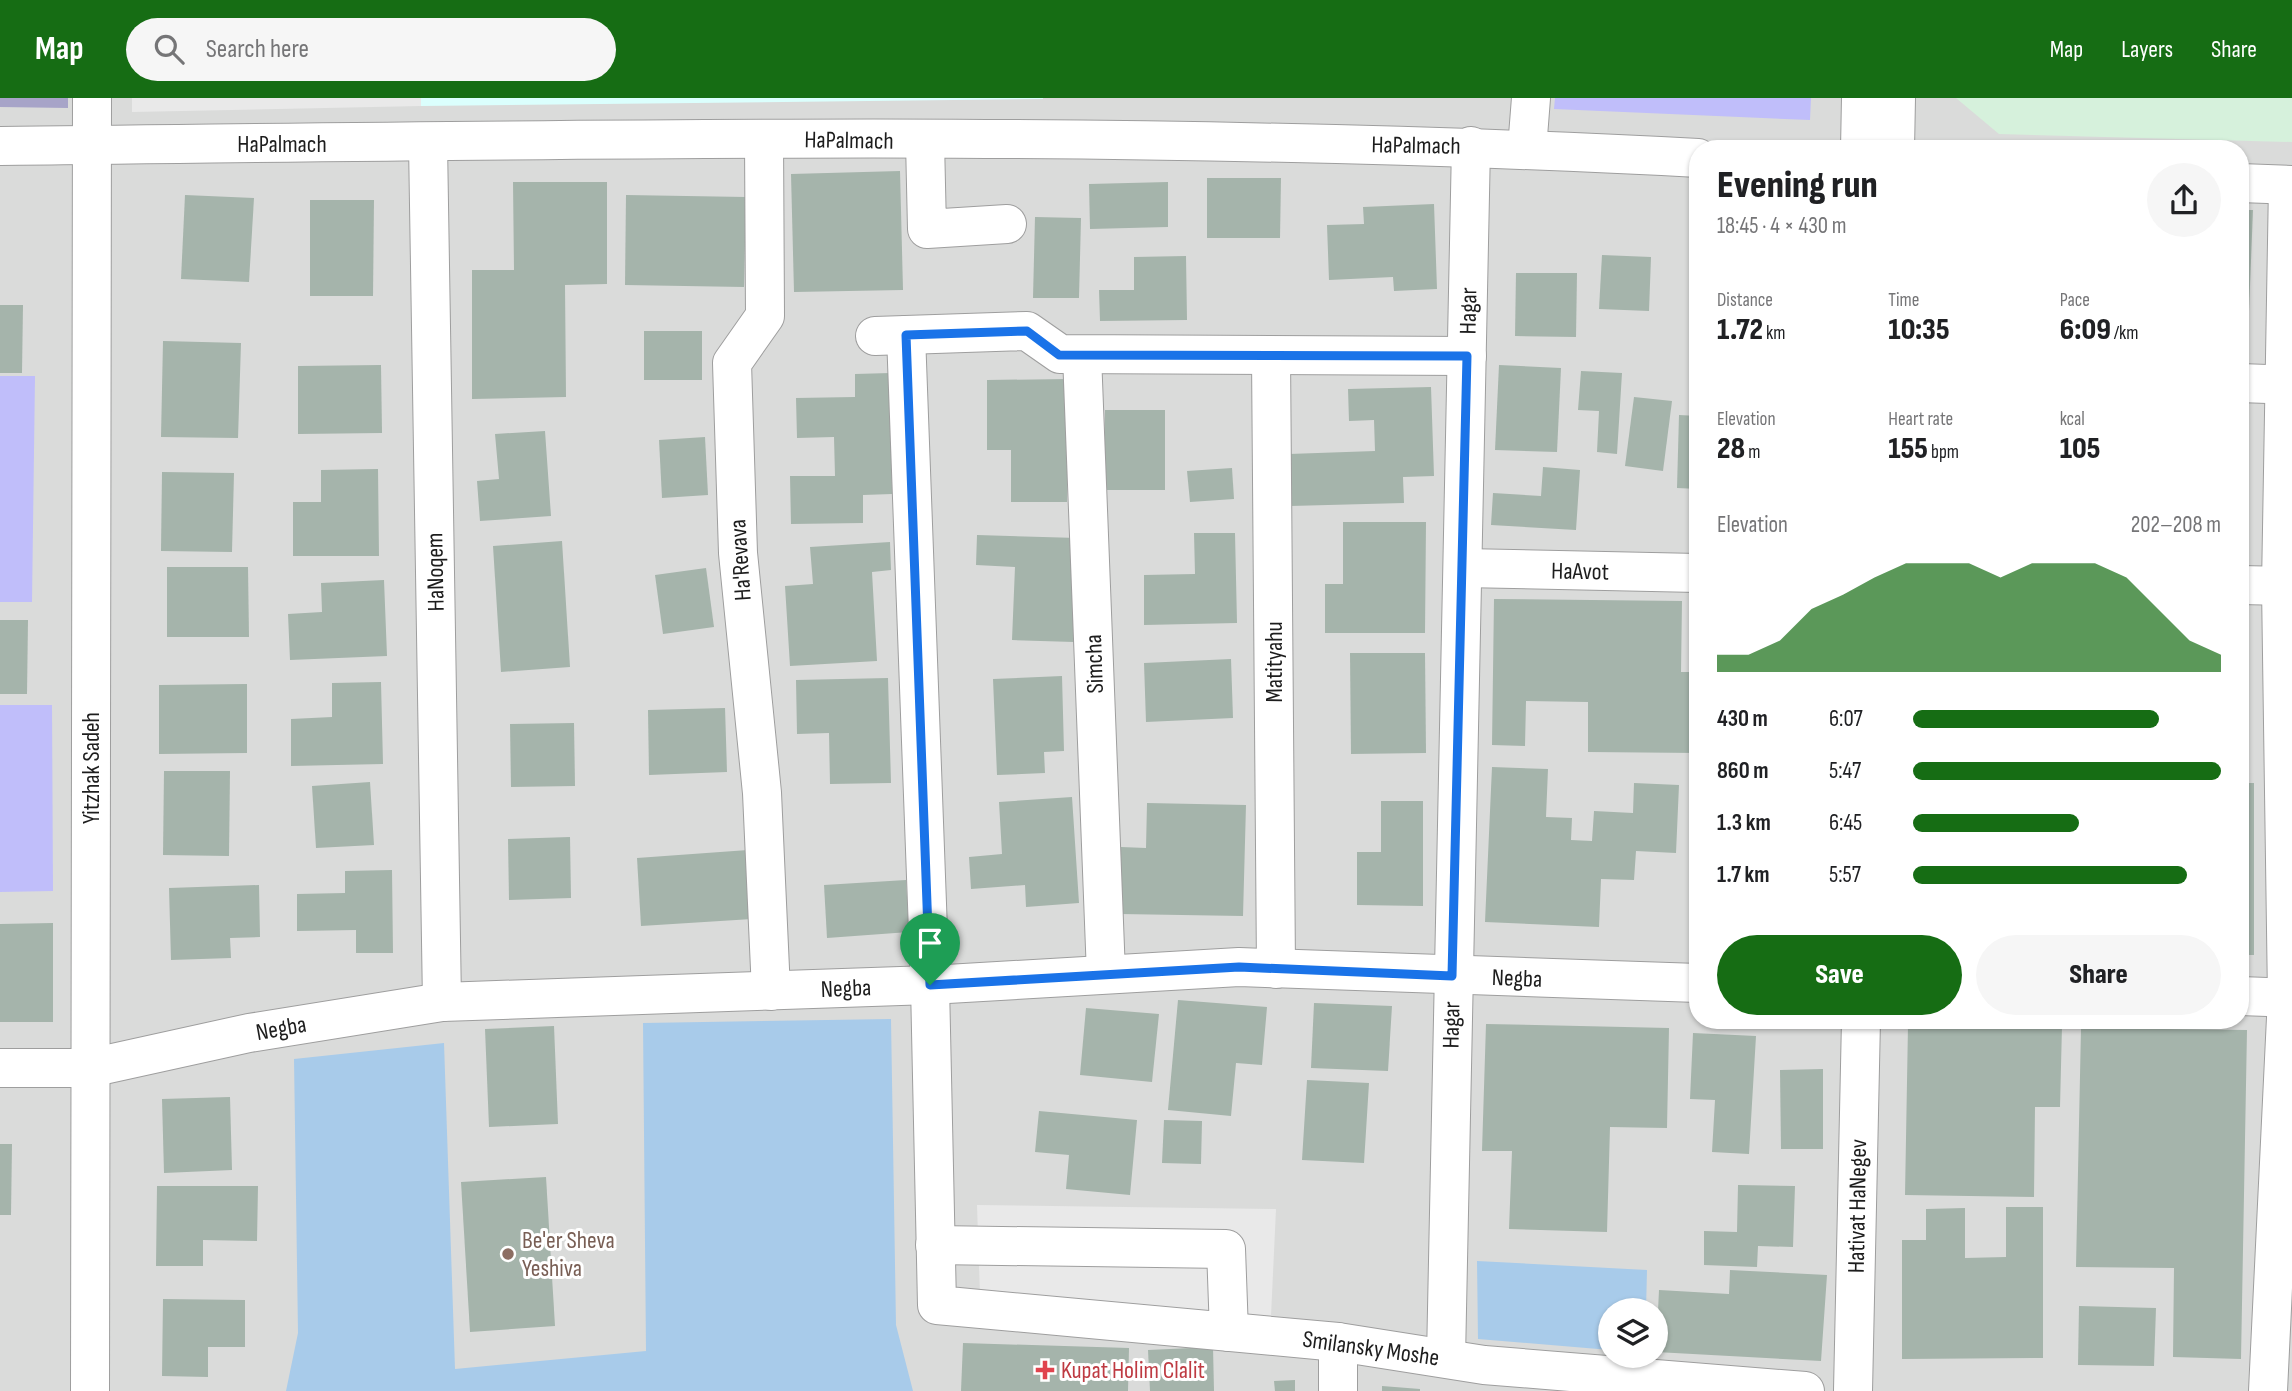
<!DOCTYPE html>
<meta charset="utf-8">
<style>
:root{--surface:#fff;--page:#f6f6f6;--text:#202124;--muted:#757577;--accent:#166d14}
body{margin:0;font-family:"Sofia Sans Condensed",sans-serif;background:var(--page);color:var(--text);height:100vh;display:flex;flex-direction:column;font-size:26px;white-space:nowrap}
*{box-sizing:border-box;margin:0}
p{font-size:23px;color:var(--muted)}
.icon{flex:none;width:38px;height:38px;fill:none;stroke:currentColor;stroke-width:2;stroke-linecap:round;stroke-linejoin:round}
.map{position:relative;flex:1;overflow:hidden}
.panel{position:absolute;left:1689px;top:42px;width:560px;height:889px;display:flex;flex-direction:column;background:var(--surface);border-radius:28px;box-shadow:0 2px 5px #0004}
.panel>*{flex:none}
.controls{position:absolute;left:1598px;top:1200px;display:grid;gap:14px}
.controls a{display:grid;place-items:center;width:70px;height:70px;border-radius:50%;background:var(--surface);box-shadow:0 2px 5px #0004;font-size:35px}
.pin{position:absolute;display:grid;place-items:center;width:60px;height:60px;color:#fff;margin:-72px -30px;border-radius:50% 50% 50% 0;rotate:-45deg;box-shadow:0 0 7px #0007}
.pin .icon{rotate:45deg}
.round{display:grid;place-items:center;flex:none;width:74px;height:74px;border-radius:37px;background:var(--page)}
.summary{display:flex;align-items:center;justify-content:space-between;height:119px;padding:0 28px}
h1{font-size:38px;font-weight:800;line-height:52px}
.metrics{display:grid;grid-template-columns:repeat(3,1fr);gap:10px;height:119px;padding:7px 28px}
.metrics div{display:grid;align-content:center}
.metrics b{font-size:30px;font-weight:800}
.metrics small{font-size:19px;font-weight:400}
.metrics p{font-size:19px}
.chart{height:196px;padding:14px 28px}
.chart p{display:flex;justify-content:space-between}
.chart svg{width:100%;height:126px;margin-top:7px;fill:var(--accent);opacity:.7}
.action{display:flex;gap:14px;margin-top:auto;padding:14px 28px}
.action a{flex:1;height:80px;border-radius:42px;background:var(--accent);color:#fff;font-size:28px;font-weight:800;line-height:80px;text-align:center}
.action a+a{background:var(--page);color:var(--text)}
ul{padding:0 28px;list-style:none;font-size:23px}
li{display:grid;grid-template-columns:112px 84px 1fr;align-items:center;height:52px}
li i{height:18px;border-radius:9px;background:var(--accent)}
header{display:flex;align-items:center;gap:42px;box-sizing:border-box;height:98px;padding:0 35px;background:var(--accent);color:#fff}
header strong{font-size:33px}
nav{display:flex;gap:38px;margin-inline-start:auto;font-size:24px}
.search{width:490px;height:63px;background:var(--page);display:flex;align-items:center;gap:18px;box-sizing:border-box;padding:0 24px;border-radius:38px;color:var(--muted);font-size:26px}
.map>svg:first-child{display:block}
.residential{fill:#dadbda;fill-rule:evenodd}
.education{fill:#dbfffd}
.military{fill:#d6f1dc}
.grass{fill:#a8cbea}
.cemetery{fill:#a7a4c8}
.park{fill:#c0befa}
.parking{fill:#e9e9e9}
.building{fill:#a5b4ab}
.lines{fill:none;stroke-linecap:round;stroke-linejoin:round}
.minor-casing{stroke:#9e9e9e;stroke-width:40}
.minor{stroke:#fff;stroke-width:38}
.route-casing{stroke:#fff;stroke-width:14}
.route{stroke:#1a73e8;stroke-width:9}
.education-dot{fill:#8d6e63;stroke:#fff;stroke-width:2.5}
.health-dot{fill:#e0444e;stroke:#fff;stroke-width:2.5}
.labels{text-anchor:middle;stroke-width:6;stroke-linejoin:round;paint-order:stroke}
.street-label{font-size:24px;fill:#1d1d1d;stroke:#fff}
.education-label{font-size:24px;fill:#785e54;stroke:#fff;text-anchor:start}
.health-label{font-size:24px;fill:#be3a42;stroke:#fff;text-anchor:start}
</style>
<header>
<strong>Map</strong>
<div class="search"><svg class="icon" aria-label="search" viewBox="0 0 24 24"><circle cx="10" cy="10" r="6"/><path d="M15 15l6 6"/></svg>Search here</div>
<nav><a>Map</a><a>Layers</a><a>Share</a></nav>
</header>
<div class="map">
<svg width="2292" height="1293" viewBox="0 0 2292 1293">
<rect width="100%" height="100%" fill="#e3efea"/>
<!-- residential -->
<path class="residential" d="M 0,0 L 2292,0 L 2292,1293 L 0,1293 ZM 1698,51 L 2240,51 L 2240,922 L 1698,922 ZM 1610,1213 L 1656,1213 L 1656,1258 L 1610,1258 Z"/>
<!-- education -->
<path class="education" d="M 421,0 L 1043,0 L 1043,1 L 421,8 Z"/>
<!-- military -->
<path class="military" d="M 1956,0 L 2292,0 L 2292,44 L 1999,36 Z"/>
<!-- grass -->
<g class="grass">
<path d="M 891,921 L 896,1227 L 913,1293 L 286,1293 L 298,1235 L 294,961 L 444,945 L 455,1271 L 646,1253 L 643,925 Z"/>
<path d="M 1477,1163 L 1647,1172 L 1646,1213 L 1610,1213 L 1610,1252 L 1478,1241 Z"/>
</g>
<!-- cemetery -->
<path class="cemetery" d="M 0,0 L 68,0 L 68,10 L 0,9 Z"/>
<!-- park -->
<g class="park">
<path d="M 1555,0 L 1811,0 L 1810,22 L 1554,11 Z"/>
<path d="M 0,278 L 35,278 L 32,504 L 0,504 Z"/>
<path d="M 0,607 L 52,607 L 53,793 L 0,794 Z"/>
</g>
<!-- parking -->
<g class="parking">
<path d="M 132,0 L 421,0 L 421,8 L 132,14 Z"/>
<path d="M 977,1107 L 1276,1111 L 1271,1218 L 980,1197 Z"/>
</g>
<!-- building -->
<g class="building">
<path d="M 900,73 L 903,192 L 794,194 L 791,76 Z"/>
<path d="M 1207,80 L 1281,80 L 1280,140 L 1207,140 Z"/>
<path d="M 513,84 L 607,84 L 607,186 L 565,187 L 566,299 L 472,301 L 472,172 L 514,172 Z"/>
<path d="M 1168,84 L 1168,129 L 1090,131 L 1089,86 Z"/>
<path d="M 185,97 L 254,100 L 249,184 L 181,181 Z"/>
<path d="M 626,97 L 746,99 L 744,189 L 625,187 Z"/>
<path d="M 310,102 L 374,102 L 373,198 L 310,198 Z"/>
<path d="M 1434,106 L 1437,191 L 1394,193 L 1393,179 L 1329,182 L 1327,127 L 1364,126 L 1363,109 Z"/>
<path d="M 2240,112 L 2253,112 L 2247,264 L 2240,264 Z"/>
<path d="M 1035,119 L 1081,120 L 1079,200 L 1033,200 Z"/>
<path d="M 1602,157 L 1651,159 L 1649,213 L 1599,211 Z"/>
<path d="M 1186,158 L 1187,222 L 1100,223 L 1099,192 L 1134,192 L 1134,159 Z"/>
<path d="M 1516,175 L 1577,175 L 1576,239 L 1515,238 Z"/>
<path d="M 0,207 L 23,207 L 22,275 L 0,275 Z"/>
<rect x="644" y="233" width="58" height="49"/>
<path d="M 163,243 L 241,245 L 238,340 L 161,339 Z"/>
<path d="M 381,267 L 382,335 L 298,336 L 298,268 Z"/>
<path d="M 1499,267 L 1561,270 L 1557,354 L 1495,352 Z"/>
<path d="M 1581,273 L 1622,275 L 1617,356 L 1597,354 L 1599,313 L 1578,312 Z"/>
<path d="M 890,275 L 892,396 L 863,397 L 863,425 L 791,426 L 790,378 L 835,378 L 834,339 L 797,340 L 796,300 L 855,299 L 855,276 Z"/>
<path d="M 1068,281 L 1067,404 L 1011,404 L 1011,352 L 987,352 L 987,282 Z"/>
<path d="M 1431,289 L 1434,378 L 1403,379 L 1404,405 L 1290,408 L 1289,356 L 1375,353 L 1374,322 L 1349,323 L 1348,291 Z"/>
<path d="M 1634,299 L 1672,303 L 1663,373 L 1625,368 Z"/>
<path d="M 2240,306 L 2243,306 L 2242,337 L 2240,337 Z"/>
<path d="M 1105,312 L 1165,312 L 1165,392 L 1104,392 Z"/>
<path d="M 1679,317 L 1698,318 L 1698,391 L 1677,390 Z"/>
<path d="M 545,333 L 551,418 L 480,423 L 477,383 L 499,381 L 495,336 Z"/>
<path d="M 705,339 L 708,397 L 662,400 L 659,342 Z"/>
<path d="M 1543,369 L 1580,372 L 1576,432 L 1491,427 L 1493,395 L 1541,398 Z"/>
<path d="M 1232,370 L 1234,401 L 1190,404 L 1187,373 Z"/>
<path d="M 378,371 L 379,458 L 293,458 L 293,404 L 321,404 L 321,372 Z"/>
<path d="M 162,374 L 234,375 L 232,454 L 161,453 Z"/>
<path d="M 1343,424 L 1426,424 L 1425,535 L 1325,535 L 1325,486 L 1343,486 Z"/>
<path d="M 1194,435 L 1235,435 L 1237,525 L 1144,527 L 1144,477 L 1195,476 Z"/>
<path d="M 977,437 L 1078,440 L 1074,544 L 1012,542 L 1015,469 L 976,467 Z"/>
<path d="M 562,443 L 570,569 L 501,574 L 493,448 Z"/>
<path d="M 890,444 L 891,472 L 872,474 L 877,563 L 790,568 L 785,488 L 813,486 L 810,449 Z"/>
<path d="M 167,469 L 248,469 L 249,539 L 167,539 Z"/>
<path d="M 706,470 L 714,529 L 663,536 L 655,477 Z"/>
<path d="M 384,482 L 387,558 L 290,562 L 288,516 L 322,514 L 321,485 Z"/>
<path d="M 1494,501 L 1682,503 L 1681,574 L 1698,574 L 1698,655 L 1588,654 L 1588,604 L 1526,603 L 1525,648 L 1492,647 Z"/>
<path d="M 0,522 L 28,522 L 27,596 L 0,596 Z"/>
<path d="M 1350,555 L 1425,555 L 1426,655 L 1351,656 Z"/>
<path d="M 1231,561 L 1233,620 L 1146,624 L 1144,565 Z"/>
<path d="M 1062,578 L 1064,653 L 1044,654 L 1045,675 L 997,677 L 993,581 Z"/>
<path d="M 888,580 L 891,685 L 830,686 L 829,635 L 797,636 L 796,582 Z"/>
<path d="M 381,584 L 383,666 L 291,668 L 291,621 L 332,619 L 332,585 Z"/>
<path d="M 247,586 L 247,655 L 159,656 L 159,587 Z"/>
<rect x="2240" y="606" width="7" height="66"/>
<path d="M 725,610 L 727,674 L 649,677 L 648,612 Z"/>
<path d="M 574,625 L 575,688 L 511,689 L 510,626 Z"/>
<path d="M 1492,669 L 1548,671 L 1546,719 L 1572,720 L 1571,742 L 1592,743 L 1594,713 L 1633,715 L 1634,685 L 1679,687 L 1676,755 L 1636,753 L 1634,782 L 1601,781 L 1599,829 L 1485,824 Z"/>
<path d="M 164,673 L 230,673 L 229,758 L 163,757 Z"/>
<path d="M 370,684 L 374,747 L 316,750 L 312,688 Z"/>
<rect x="2240" y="685" width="14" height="172"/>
<path d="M 1072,699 L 1079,805 L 1026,809 L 1025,787 L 971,791 L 969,759 L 1002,756 L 999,704 Z"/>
<path d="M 1381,703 L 1423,703 L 1423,808 L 1357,807 L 1357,754 L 1381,754 Z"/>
<path d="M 1147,705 L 1246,707 L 1243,818 L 1120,816 L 1121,749 L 1146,750 Z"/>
<path d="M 570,739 L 571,800 L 509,802 L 508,741 Z"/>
<path d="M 748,752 L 752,821 L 641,828 L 637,760 Z"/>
<path d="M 392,772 L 393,855 L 356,855 L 356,832 L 297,833 L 297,796 L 345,795 L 345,773 Z"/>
<path d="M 906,782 L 909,834 L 827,840 L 824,787 Z"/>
<path d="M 259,787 L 260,839 L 230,840 L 231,860 L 171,862 L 169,790 Z"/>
<path d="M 53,825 L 53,924 L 0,924 L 0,826 Z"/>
<path d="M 1178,902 L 1267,909 L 1262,967 L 1236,965 L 1231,1018 L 1168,1012 Z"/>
<path d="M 1314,905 L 1392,908 L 1388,973 L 1311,970 Z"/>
<path d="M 1086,910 L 1159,916 L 1152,984 L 1080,977 Z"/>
<path d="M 1486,926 L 1669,930 L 1667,1030 L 1610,1029 L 1607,1134 L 1509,1131 L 1512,1053 L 1482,1053 Z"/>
<path d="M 1908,927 L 2062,928 L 2060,1009 L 2035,1009 L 2034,1099 L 1905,1097 Z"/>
<path d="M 554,928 L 558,1026 L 489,1029 L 485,931 Z"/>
<path d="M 2081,930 L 2247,932 L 2241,1261 L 2173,1259 L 2174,1170 L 2076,1169 Z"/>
<path d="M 1693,935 L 1756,938 L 1749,1056 L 1712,1054 L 1715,1002 L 1690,1001 Z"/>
<path d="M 1823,971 L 1823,1051 L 1781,1051 L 1780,972 Z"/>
<path d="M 1307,982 L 1369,985 L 1364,1065 L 1302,1062 Z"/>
<path d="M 230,999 L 232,1072 L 164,1075 L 162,1001 Z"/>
<path d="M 1039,1013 L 1137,1022 L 1130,1097 L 1066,1091 L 1069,1057 L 1035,1054 Z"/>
<path d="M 1164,1022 L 1202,1023 L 1201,1066 L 1162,1065 Z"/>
<path d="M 0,1046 L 12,1046 L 11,1117 L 0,1117 Z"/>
<path d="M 546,1079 L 555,1228 L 470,1234 L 461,1084 Z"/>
<path d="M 1738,1087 L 1795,1088 L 1793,1149 L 1758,1148 L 1757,1169 L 1704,1167 L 1704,1133 L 1737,1134 Z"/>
<path d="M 157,1088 L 258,1088 L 257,1143 L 203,1142 L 203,1168 L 156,1168 Z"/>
<path d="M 2006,1109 L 2043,1109 L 2043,1260 L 1902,1261 L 1902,1142 L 1926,1142 L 1926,1111 L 1965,1110 L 1965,1160 L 2006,1159 Z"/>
<path d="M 1730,1172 L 1827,1177 L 1821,1263 L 1656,1254 L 1659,1192 L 1729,1196 Z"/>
<path d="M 163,1201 L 245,1202 L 245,1249 L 208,1249 L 208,1279 L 162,1278 Z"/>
<path d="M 2079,1208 L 2156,1210 L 2154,1268 L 2078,1267 Z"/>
<path d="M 963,1245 L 1129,1250 L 1128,1293 L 961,1293 Z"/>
<path d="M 1213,1249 L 1214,1293 L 1150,1293 L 1148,1252 Z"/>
<path d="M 1295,1282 L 1295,1293 L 1275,1293 L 1274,1283 Z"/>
<path d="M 1382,1288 L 1420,1291 L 1420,1293 L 1382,1293 Z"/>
</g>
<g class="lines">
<defs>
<g id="minor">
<path d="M 764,41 L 765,218 L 732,265 L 738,455 L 762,695 L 771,893"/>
<path d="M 925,43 L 927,131 L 1007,126"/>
<path d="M 428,45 L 442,904"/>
<path d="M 0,48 C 566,42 1132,30 1698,60"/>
<path d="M 1527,51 L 1531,0"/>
<path d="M 1860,51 L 1861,0"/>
<path d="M 1895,51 L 1896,0"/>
<path d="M 2240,85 L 2292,87"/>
<path d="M 906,237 L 930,887 L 937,1207 L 1338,1244 L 1484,1267 L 1805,1293"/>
<path d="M 875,238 L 1027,233 L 1060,256 L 1467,258"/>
<path d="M 1082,257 L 1106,876"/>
<path d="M 1271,258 L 1276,871"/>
<path d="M 2240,285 L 2292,287"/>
<path d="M 1463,470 L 1698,475"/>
<path d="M 2240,487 L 2292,488"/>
<path d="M 2240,898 L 2292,900"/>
<path d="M 0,970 L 90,970 L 249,935 L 442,904 L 930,887 L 1239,869 L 1698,885"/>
<path d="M 935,1147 L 1226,1151 L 1229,1234"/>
<path d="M 1446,1260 L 1471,48"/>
<path d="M 90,1293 L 92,0"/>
<path d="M 1338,1293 L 1338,1244"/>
<path d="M 1853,1293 L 1861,922"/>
<path d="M 2268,1293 L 2287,899 L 2281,488 L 2288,87"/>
</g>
</defs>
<!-- minor casing -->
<use href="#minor" class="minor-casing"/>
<!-- minor -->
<use href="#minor" class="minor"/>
</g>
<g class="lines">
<defs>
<path id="route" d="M 1027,233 L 1059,257 L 1467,258 L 1452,878 L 1239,869 L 930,887 L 906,237 Z"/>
</defs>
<!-- route casing -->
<use href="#route" class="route-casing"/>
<!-- route -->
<use href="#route" class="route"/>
</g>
<!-- markers -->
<circle class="education-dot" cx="508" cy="1156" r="7"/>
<path class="health-dot" d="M1041.5 1261.5h7v7h7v7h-7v7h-7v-7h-7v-7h7z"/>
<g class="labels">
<!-- street labels -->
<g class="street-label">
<text transform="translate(849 42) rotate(1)" y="8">HaPalmach</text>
<text x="282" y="54">HaPalmach</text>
<text transform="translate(1416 47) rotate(1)" y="8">HaPalmach</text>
<text transform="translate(1468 213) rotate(-89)" y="8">Hagar</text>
<text transform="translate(740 462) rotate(-94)" y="8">Ha'Revava</text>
<text transform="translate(1580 473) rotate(1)" y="8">HaAvot</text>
<text transform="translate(435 474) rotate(-91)" y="8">HaNoqem</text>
<text transform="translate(1274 564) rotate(-90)" y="8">Matityahu</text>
<text transform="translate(1094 566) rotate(-92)" y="8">Simcha</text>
<text transform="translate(91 670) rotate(-90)" y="8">Yitzhak Sadeh</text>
<text transform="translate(1517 880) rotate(2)" y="8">Negba</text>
<text transform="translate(846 890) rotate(-2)" y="8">Negba</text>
<text transform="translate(1451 927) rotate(-89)" y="8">Hagar</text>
<text transform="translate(281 930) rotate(-10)" y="8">Negba</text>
<text transform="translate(1857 1108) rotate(-89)" y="8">Hativat HaNegev</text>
<text transform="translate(1371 1250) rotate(8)" y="8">Smilansky Moshe</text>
</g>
<!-- education labels -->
<g class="education-label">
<text x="522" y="1150">Be'er Sheva<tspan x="522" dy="28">Yeshiva</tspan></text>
</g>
<!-- health labels -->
<g class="health-label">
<text x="1061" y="1280">Kupat Holim Clalit</text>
</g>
</g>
</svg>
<div class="controls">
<a><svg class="icon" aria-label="layers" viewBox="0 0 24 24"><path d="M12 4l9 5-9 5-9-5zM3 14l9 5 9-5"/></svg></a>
</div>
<div class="pin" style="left:930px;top:887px;background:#1e9e55"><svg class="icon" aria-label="arrive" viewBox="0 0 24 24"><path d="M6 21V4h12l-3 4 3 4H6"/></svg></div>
<section class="panel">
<div class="summary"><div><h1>Evening run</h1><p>18:45 · 4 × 430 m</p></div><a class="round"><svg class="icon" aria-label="share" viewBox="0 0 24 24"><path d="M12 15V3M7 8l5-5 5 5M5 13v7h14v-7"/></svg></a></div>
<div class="metrics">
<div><p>Distance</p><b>1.72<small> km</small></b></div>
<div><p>Time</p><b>10:35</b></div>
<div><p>Pace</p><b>6:09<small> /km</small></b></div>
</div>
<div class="metrics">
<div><p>Elevation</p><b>28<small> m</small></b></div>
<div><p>Heart rate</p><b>155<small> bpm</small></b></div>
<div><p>kcal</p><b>105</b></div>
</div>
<div class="chart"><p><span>Elevation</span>202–208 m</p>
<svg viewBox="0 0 160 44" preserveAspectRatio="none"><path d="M0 44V38L10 38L20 33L30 22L40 17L50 11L60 6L70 6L80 6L90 11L100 6L110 6L120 6L130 11L140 22L150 33L160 38V44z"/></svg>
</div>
<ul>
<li><b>430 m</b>6:07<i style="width:80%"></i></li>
<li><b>860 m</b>5:47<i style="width:100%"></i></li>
<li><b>1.3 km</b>6:45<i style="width:54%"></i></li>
<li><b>1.7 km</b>5:57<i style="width:89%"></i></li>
</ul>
<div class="action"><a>Save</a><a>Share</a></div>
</section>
</div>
